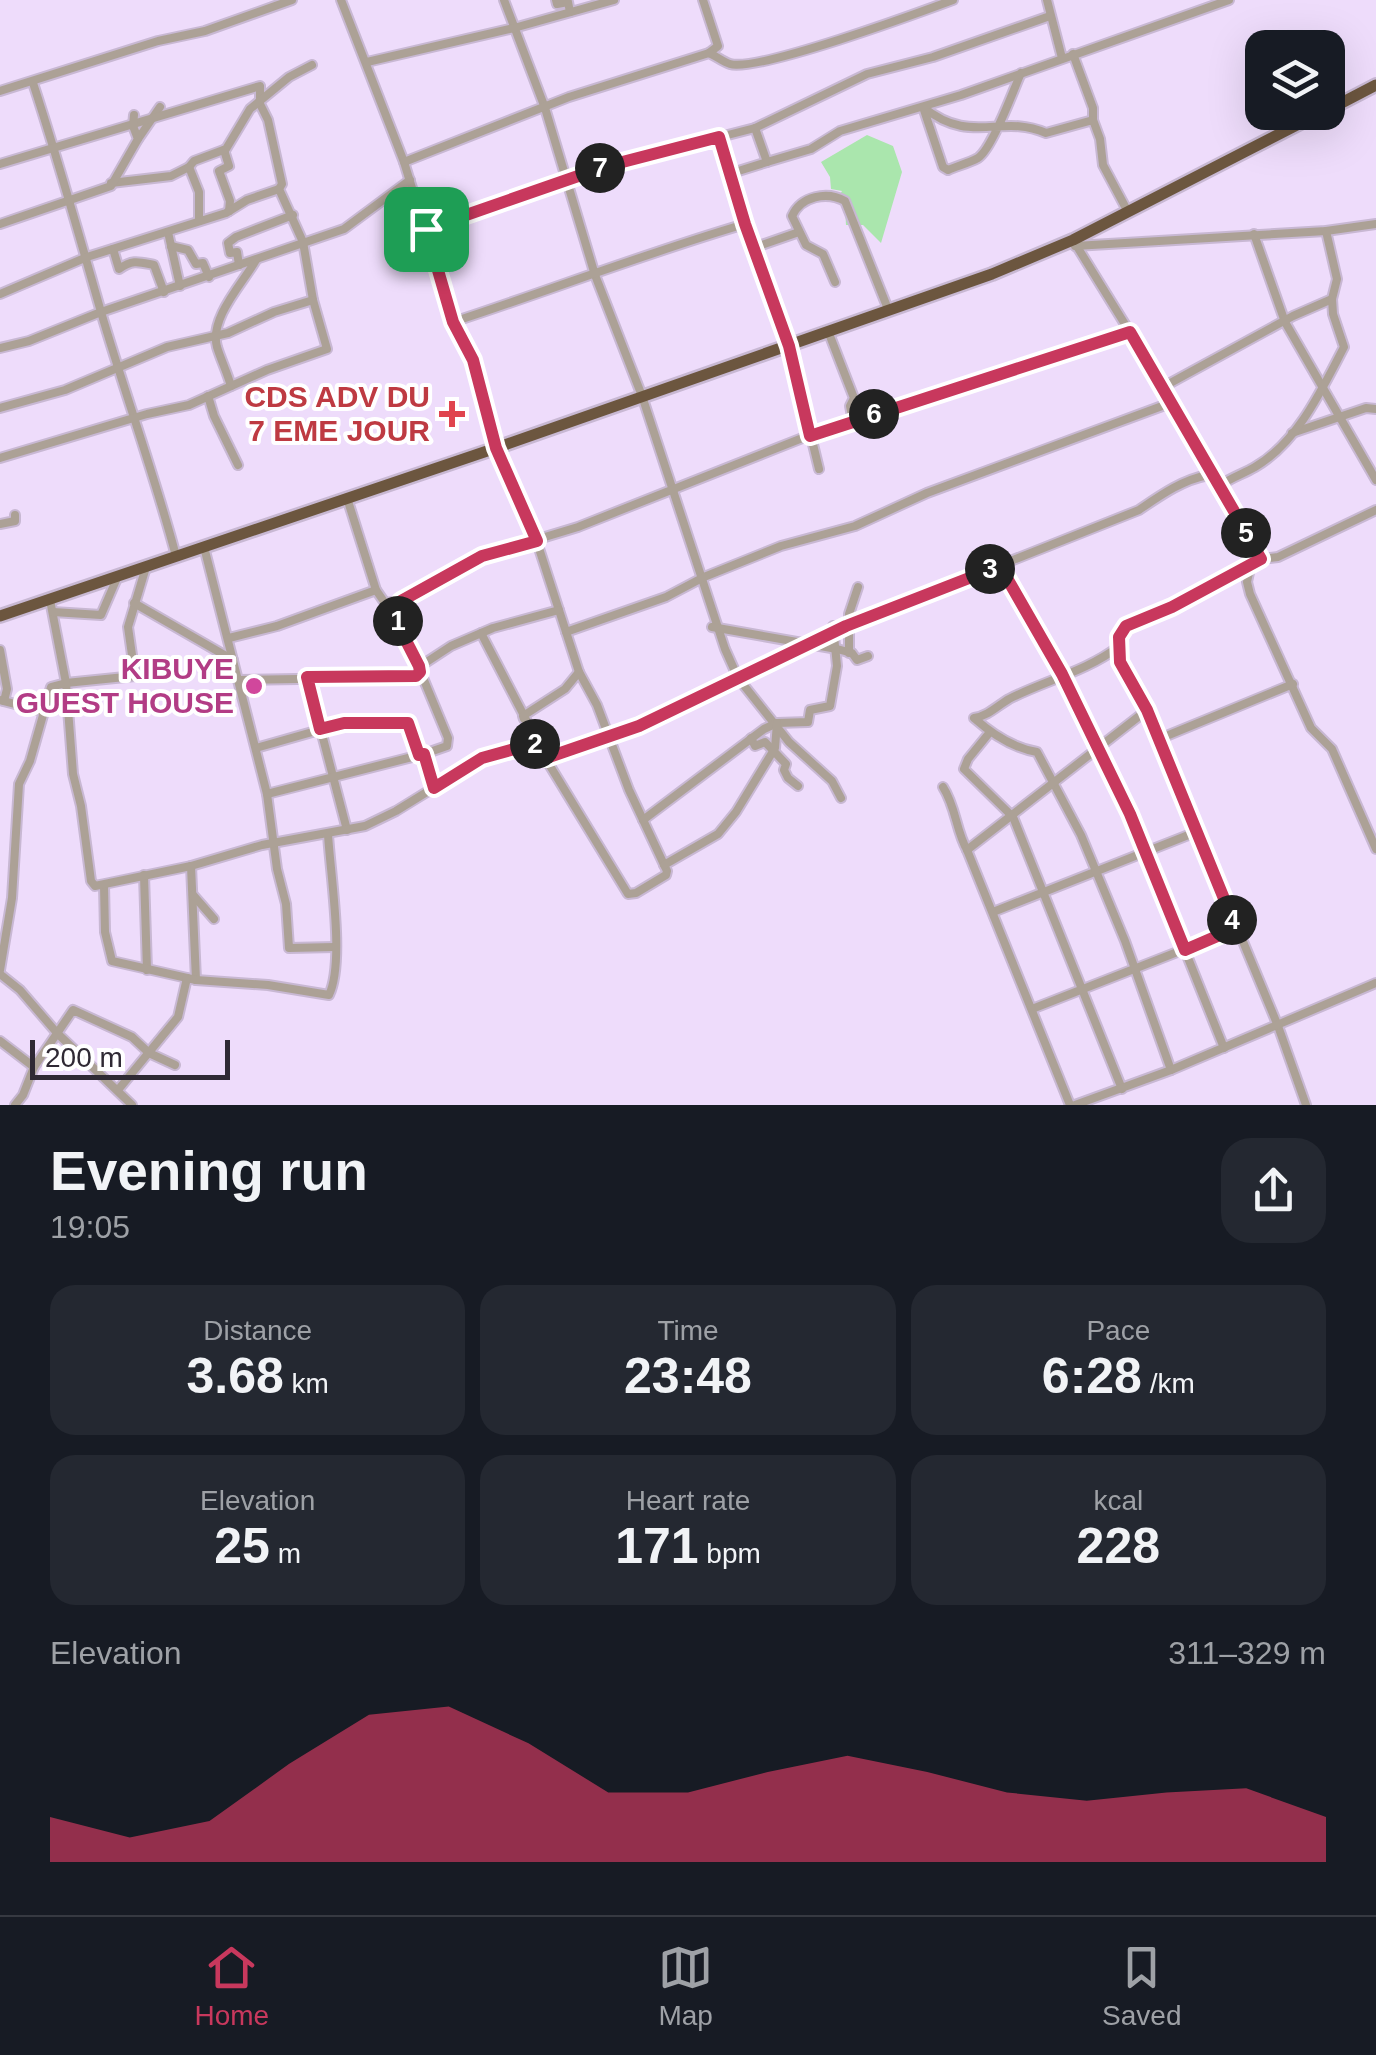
<!DOCTYPE html>
<meta charset="utf-8">
<style>
:root{--surface:#171b24;--page:#242831;--text:#f1f3f6;--muted:#9ea1a6;--line:#363941;--accent:#c8385d}
body{margin:0;font-family:Helvetica,sans-serif;background:var(--page);color:var(--text);height:100vh;display:flex;flex-direction:column;font-size:38px;white-space:nowrap}
*{box-sizing:border-box;margin:0}
p{font-size:32px;color:var(--muted)}
.icon{flex:none;width:55px;height:55px;fill:none;stroke:currentColor;stroke-width:2;stroke-linecap:round;stroke-linejoin:round}
.map{position:relative;height:1105px;overflow:hidden}
.details{display:flex;flex-direction:column;background:var(--surface);flex:1}
.details>*{flex:none}
.tools{position:absolute;left:1245px;top:30px;display:grid;gap:20px}
.tools a{display:grid;place-items:center;width:100px;height:100px;border-radius:20px;background:var(--surface);box-shadow:0 10px 40px #0002;font-size:50px}
.scale{position:absolute;left:30px;bottom:25px;width:200px;box-sizing:border-box;padding-left:10px;border:5px solid #2f2934;border-top:0;font-size:28px;line-height:35px;white-space:nowrap;color:#2f2934;-webkit-text-stroke:8px #fff;paint-order:stroke}
.pin{position:absolute;display:grid;place-items:center;width:85px;height:85px;color:#fff;margin:-42px;border-radius:20px;box-shadow:0 5px 15px #0006}
.km{position:absolute;width:50px;height:50px;margin:-25px;border-radius:50%;background:#222;color:#fff;font-size:28px;line-height:50px;text-align:center}
.round{display:grid;place-items:center;flex:none;width:105px;height:105px;border-radius:30px;background:var(--page)}
.overview{display:flex;align-items:center;justify-content:space-between;height:170px;padding:0 50px}
h1{font-size:55px;font-weight:800;line-height:75px}
.metrics{display:grid;grid-template-columns:repeat(3,1fr);gap:15px;height:170px;padding:10px 50px}
.metrics div{display:grid;align-content:center;border-radius:25px;background:var(--page);text-align:center}
.metrics b{font-size:50px;font-weight:800}
.metrics small{font-size:28px;font-weight:400}
.metrics p{font-size:28px}
.chart{height:280px;padding:20px 50px}
.chart p{display:flex;justify-content:space-between}
.chart svg{width:100%;height:180px;margin-top:10px;fill:var(--accent);opacity:.7}
.menu{display:flex;justify-content:space-around;align-items:center;height:140px;border-top:2px solid var(--line);background:var(--surface);font-size:28px;color:var(--muted)}
.menu a{display:grid;justify-items:center;gap:5px}
.menu .active{color:var(--accent)}
.map>svg:first-child{display:block}
.green{fill:#aae6ad}
.lines{fill:none;stroke-linecap:round;stroke-linejoin:round}
.minor-casing{stroke:#c8b8d3;stroke-width:12}
.highway-casing{stroke:#c8b8d3;stroke-width:16}
.minor{stroke:#aca196;stroke-width:8}
.highway{stroke:#6c563f;stroke-width:11}
.route-casing{stroke:#fff;stroke-width:20}
.route{stroke:#c8385d;stroke-width:12}
.health-dot{fill:#e0444e;stroke:#fff;stroke-width:4}
.hotel-dot{fill:#d1479c;stroke:#fff;stroke-width:4}
.labels{text-anchor:middle;stroke-width:8;stroke-linejoin:round;paint-order:stroke}
.health-label{font-size:30px;font-weight:bold;fill:#be3a42;stroke:#fff;text-anchor:end}
.hotel-label{font-size:30px;font-weight:bold;fill:#b23c85;stroke:#fff;text-anchor:end}
</style>
<div class="map">
<svg width="1376" height="1105" viewBox="0 0 1376 1105">
<rect width="100%" height="100%" fill="#eedcfb"/>
<!-- green -->
<path class="green" d="M 867,135 L 893,146 L 902,172 L 881,243 L 863,225 L 846,225 L 845,207 L 837,199 L 842,191 L 831,189 L 830,177 L 821,162 Z"/>
<g class="lines">
<defs>
<g id="minor">
<path d="M 341,0 L 404,162 L 453,322 L 473,360 L 496,448 L 535,536 L 579,672 L 597,705 L 629,790 L 667,871 L 666,875 L 636,893 L 628,894 L 544,756"/>
<path d="M 504,0 L 545,108 L 595,275 L 642,396 L 725,649 L 738,678 L 789,742 L 832,781 L 841,798"/>
<path d="M 556,0 L 557,4 L 568,2 L 570,12"/>
<path d="M 703,0 L 718,46 L 709,53"/>
<path d="M 1047,0 L 1062,58"/>
<path d="M 1073,54 L 1093,108 L 1093,120"/>
<path d="M 367,62 L 514,28 L 614,0"/>
<path d="M 1021,73 C 1013,91 992,149 978,158 C 969,163 957,166 948,170 L 943,167 L 923,107 C 971,146 1000,113 1046,133 L 1093,120 L 1100,139 L 1103,165 L 1128,212"/>
<path d="M 33,83 C 58,159 79,235 101,312 C 125,394 154,473 176,556"/>
<path d="M 0,91 L 158,41 L 205,31 L 292,0"/>
<path d="M 755,128 L 767,162 L 811,149 L 840,131 L 961,95 L 1229,0"/>
<path d="M 719,137 L 745,224 L 789,346 L 819,469"/>
<path d="M 138,139 L 160,107"/>
<path d="M 224,150 L 229,166 L 219,171 L 230,201 L 229,211"/>
<path d="M 404,162 L 569,97 L 709,53 C 716,56 723,62 730,64 C 758,72 918,13 953,0"/>
<path d="M 0,164 L 260,86 L 260,104 L 268,120 L 282,184 L 279,189 L 303,242 L 313,300 L 327,349 L 267,370 L 189,405 L 147,414 L 0,458"/>
<path d="M 189,167 L 199,192 L 199,221"/>
<path d="M 732,173 L 767,162"/>
<path d="M 111,183 L 171,176 L 189,167 L 194,161 L 226,149 L 250,109 L 289,77 L 312,65"/>
<path d="M 0,224 L 111,186 L 138,139 L 133,126 L 134,115"/>
<path d="M 426,229 L 607,166 L 755,128 L 867,74 L 933,57 L 1050,16"/>
<path d="M 168,232 L 180,286"/>
<path d="M 1254,234 L 1285,322 L 1376,480"/>
<path d="M 1073,240 L 1173,402 L 1238,518 L 1243,520 L 1242,526 L 1261,559"/>
<path d="M 171,246 L 188,250 L 196,264 L 203,263 L 209,277"/>
<path d="M 1075,246 L 1326,231 L 1376,224"/>
<path d="M 753,248 L 799,232"/>
<path d="M 113,249 L 119,269 C 133,259 139,262 154,265 L 164,292"/>
<path d="M 239,265 L 237,252 L 230,253 L 228,243 L 236,237 L 293,215"/>
<path d="M 835,282 L 823,254 L 806,245 L 792,216 C 801,196 827,191 845,201 L 888,309"/>
<path d="M 0,294 L 87,257 L 226,213 L 247,200 L 279,189"/>
<path d="M 453,322 C 551,290 646,253 745,224"/>
<path d="M 828,331 L 854,398 L 850,406 L 853,421"/>
<path d="M 0,348 L 29,341 L 101,312 L 344,229 L 410,180"/>
<path d="M 231,386 C 227,372 221,360 217,347 C 209,318 243,283 256,260"/>
<path d="M 1163,387 L 1293,316 L 1332,299"/>
<path d="M 208,396 L 214,416 L 238,465"/>
<path d="M 0,408 L 65,390 L 167,347 L 228,333 L 274,312 L 313,300"/>
<path d="M 1292,433 L 1366,408 L 1376,409"/>
<path d="M 347,498 L 376,590 L 385,603 L 401,601 L 398,625 L 419,667"/>
<path d="M 0,524 L 15,521 L 15,515"/>
<path d="M 204,547 L 267,794 L 277,869 L 286,904 L 289,948 L 335,947"/>
<path d="M 1000,566 L 1063,673 L 1130,813 L 1224,1048"/>
<path d="M 1250,568 L 1247,582 L 1250,594 L 1311,728 L 1332,749 L 1376,849"/>
<path d="M 50,600 L 66,683 L 135,676 L 128,627 L 146,567"/>
<path d="M 401,601 L 482,556 L 578,527 L 810,435 L 1130,333"/>
<path d="M 134,603 L 233,660"/>
<path d="M 53,612 L 101,615 L 117,578"/>
<path d="M 712,627 L 837,649 L 852,653 L 857,660 L 868,656"/>
<path d="M 566,632 L 666,597 L 704,577 L 781,546 L 855,526 L 927,493 L 1173,402"/>
<path d="M 481,633 L 546,758 L 639,726 L 847,626 L 1139,510 C 1161,495 1182,480 1208,475 L 1221,485 C 1232,477 1243,474 1255,467 C 1298,442 1322,389 1344,347 L 1333,314 L 1332,299 L 1337,279 L 1326,231"/>
<path d="M 229,638 L 277,626 L 376,590"/>
<path d="M 1118,648 L 1120,662 L 1147,710 L 1278,1026 L 1306,1105"/>
<path d="M 0,650 L 7,689 L 4,701"/>
<path d="M 849,653 L 849,614 L 858,587"/>
<path d="M 421,673 L 448,738 L 447,746 L 424,754 L 433,788"/>
<path d="M 307,677 L 347,830"/>
<path d="M 238,680 L 414,677 L 421,673 L 419,667 L 451,646 L 493,628 L 559,610"/>
<path d="M 0,700 L 42,711"/>
<path d="M 524,719 L 523,716 L 565,689 L 579,672"/>
<path d="M 990,732 L 968,759 L 964,769 L 1013,817 L 1122,1089"/>
<path d="M 751,738 L 755,746 L 765,742 L 786,764 L 784,770 L 788,778 L 798,786"/>
<path d="M 1159,739 L 1293,684"/>
<path d="M 256,748 L 344,723 L 406,722 L 411,727 L 419,755"/>
<path d="M 943,787 C 956,807 956,831 967,850"/>
<path d="M 267,794 L 424,754"/>
<path d="M 643,820 L 764,729 L 777,723 L 808,722 L 810,710 L 830,706 L 837,666 L 833,626"/>
<path d="M 664,865 L 718,834 L 736,812 L 775,748 L 777,723"/>
<path d="M 191,866 L 196,980"/>
<path d="M 144,875 L 147,970"/>
<path d="M 104,885 L 105,932 L 112,961 L 196,980 L 268,985 L 329,995 C 345,962 330,872 328,834"/>
<path d="M 193,895 L 214,919"/>
<path d="M 993,912 L 1196,832"/>
<path d="M 0,970 L 12,898 L 19,784 L 30,761 L 51,687 L 66,683 L 73,774 L 81,806 L 91,881 L 95,886 L 191,866 L 262,845 L 365,826 L 396,811 L 482,758 L 536,743 L 535,740"/>
<path d="M 0,974 L 20,990 L 57,1033 L 132,1105"/>
<path d="M 1032,1009 L 1236,929"/>
<path d="M 0,1041 L 34,1067"/>
<path d="M 1171,1070 L 1125,941 L 1081,835 L 1037,752 C 1013,748 992,734 974,718 C 988,716 997,706 1009,699 C 1044,681 1087,671 1118,647 L 1121,631 L 1126,626 L 1172,607 L 1261,559 L 1278,557 L 1376,510"/>
<path d="M 118,1090 L 178,1017 L 187,978"/>
<path d="M 15,1105 L 23,1095 L 34,1067 L 73,1010 L 132,1037 L 149,1053 L 175,1065"/>
<path d="M 1070,1105 L 967,850 L 1147,710"/>
<path d="M 1075,1105 L 1171,1070 L 1376,983"/>
</g>
<g id="highway">
<path d="M 1328,110 L 1376,85"/>
<path d="M 0,616 L 496,448 L 992,274 L 1073,240 L 1322,112"/>
</g>
</defs>
<!-- minor casing -->
<use href="#minor" class="minor-casing"/>
<!-- highway casing -->
<use href="#highway" class="highway-casing"/>
<!-- minor -->
<use href="#minor" class="minor"/>
<!-- highway -->
<use href="#highway" class="highway"/>
</g>
<g class="lines">
<defs>
<path id="route" d="M 719,137 L 745,224 L 789,346 L 810,436 L 1130,332 L 1238,518 L 1243,520 L 1242,526 L 1261,559 L 1172,607 L 1126,626 L 1119,637 L 1120,662 L 1147,710 L 1236,928 L 1185,950 L 1130,814 L 1062,674 L 1000,566 L 846,626 L 639,726 L 546,758 L 536,743 L 482,758 L 434,788 L 424,754 L 419,755 L 408,723 L 344,723 L 320,729 L 307,677 L 416,676 L 420,672 L 419,666 L 398,625 L 401,601 L 482,556 L 537,541 L 496,448 L 473,360 L 453,322 L 426,229 L 607,166 Z"/>
</defs>
<!-- route casing -->
<use href="#route" class="route-casing"/>
<!-- route -->
<use href="#route" class="route"/>
</g>
<!-- markers -->
<path class="health-dot" d="M447 399h10v10h10v10h-10v10h-10v-10h-10v-10h10z"/>
<circle class="hotel-dot" cx="254" cy="686" r="10"/>
<g class="labels">
<!-- health labels -->
<g class="health-label">
<text x="430" y="407">CDS ADV DU<tspan x="430" dy="34">7 EME JOUR</tspan></text>
</g>
<!-- hotel labels -->
<g class="hotel-label">
<text x="234" y="679">KIBUYE<tspan x="234" dy="34">GUEST HOUSE</tspan></text>
</g>
</g>
</svg>
<div class="tools">
<a><svg class="icon" aria-label="layers" viewBox="0 0 24 24"><path d="M12 4l9 5-9 5-9-5zM3 14l9 5 9-5"/></svg></a>
</div>
<div class="scale">200 m</div>
<div class="pin" style="left:426px;top:229px;background:#1e9e55"><svg class="icon" aria-label="arrive" viewBox="0 0 24 24"><path d="M6 21V4h12l-3 4 3 4H6"/></svg></div>
<b class="km" style="left:398px;top:621px">1</b>
<b class="km" style="left:535px;top:744px">2</b>
<b class="km" style="left:990px;top:569px">3</b>
<b class="km" style="left:1232px;top:920px">4</b>
<b class="km" style="left:1246px;top:533px">5</b>
<b class="km" style="left:874px;top:414px">6</b>
<b class="km" style="left:600px;top:168px">7</b>
</div>
<section class="details">
<div class="overview"><div><h1>Evening run</h1><p>19:05</p></div><a class="round"><svg class="icon" aria-label="share" viewBox="0 0 24 24"><path d="M12 15V3M7 8l5-5 5 5M5 13v7h14v-7"/></svg></a></div>
<div class="metrics">
<div><p>Distance</p><b>3.68<small> km</small></b></div>
<div><p>Time</p><b>23:48</b></div>
<div><p>Pace</p><b>6:28<small> /km</small></b></div>
</div>
<div class="metrics">
<div><p>Elevation</p><b>25<small> m</small></b></div>
<div><p>Heart rate</p><b>171<small> bpm</small></b></div>
<div><p>kcal</p><b>228</b></div>
</div>
<div class="chart"><p><span>Elevation</span>311–329 m</p>
<svg viewBox="0 0 160 44" preserveAspectRatio="none"><path d="M0 44V33L10 38L20 34L30 20L40 8L50 6L60 15L70 27L80 27L90 22L100 18L110 22L120 27L130 29L140 27L150 26L160 33V44z"/></svg>
</div>
</section>
<nav class="menu">
<a class="active"><svg class="icon" aria-label="home" viewBox="0 0 24 24"><path d="M3 11l9-7 9 7M6 9v11h12V9"/></svg>Home</a>
<a><svg class="icon" aria-label="map" viewBox="0 0 24 24"><path d="M3 6l6-2 6 2 6-2v14l-6 2-6-2-6 2zM9 4v14M15 6v14"/></svg>Map</a>
<a><svg class="icon" aria-label="saved" viewBox="0 0 24 24"><path d="M7 4h10v16l-5-4-5 4z"/></svg>Saved</a>
</nav>
